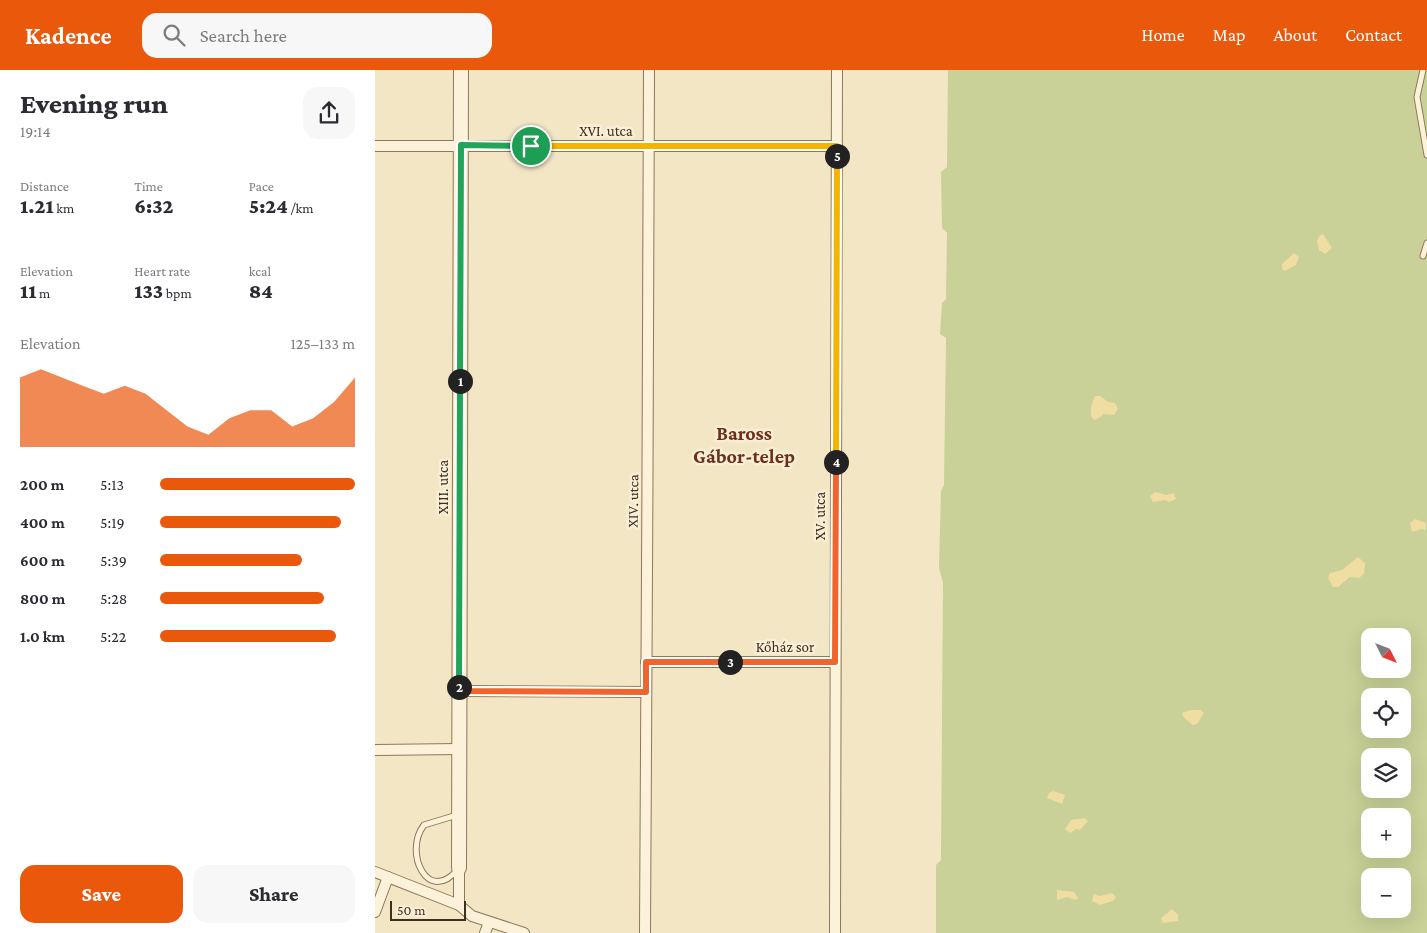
<!DOCTYPE html>
<meta charset="utf-8">
<style>
:root{--surface:#fff;--page:#f7f7f7;--text:#2b2b33;--muted:#7c7c81;--accent:#ea580c}
body{margin:0;font-family:"Crimson Pro",serif;background:var(--page);color:var(--text);height:100vh;display:flex;flex-direction:column;font-size:19px;white-space:nowrap}
*{box-sizing:border-box;margin:0}
p{font-size:16px;color:var(--muted)}
.icon{flex:none;width:28px;height:28px;fill:none;stroke:currentColor;stroke-width:2;stroke-linecap:round;stroke-linejoin:round}
.map{position:relative;flex:1;overflow:hidden}
.details{display:flex;flex-direction:column;background:var(--surface);width:375px}
.details>*{flex:none}
.needle{width:32px;rotate:132deg}
.buttons{position:absolute;left:986px;top:558px;display:grid;gap:10px}
.buttons a{display:grid;place-items:center;width:50px;height:50px;border-radius:10px;background:var(--surface);box-shadow:0 5px 20px #0002;font-size:25px}
.scale{position:absolute;left:15px;bottom:12px;width:76px;box-sizing:border-box;padding-left:5px;border:2px solid #3e2f1e;border-top:0;font-size:14px;line-height:18px;white-space:nowrap;color:#3e2f1e;-webkit-text-stroke:4px #f9efd6;paint-order:stroke}
.pin{position:absolute;display:grid;place-items:center;width:42px;height:42px;color:#fff;margin:-21px;border:2px solid #fff;border-radius:50%;box-shadow:0 1px 5px #0007}
.km{position:absolute;width:25px;height:25px;margin:-12px;border-radius:50%;background:#222;color:#fff;font-size:14px;line-height:25px;text-align:center}
.round{display:grid;place-items:center;flex:none;width:52px;height:52px;border-radius:15px;background:var(--page)}
.summary{display:flex;align-items:center;justify-content:space-between;height:85px;padding:0 20px}
h1{font-size:28px;font-weight:800;line-height:38px}
.metrics{display:grid;grid-template-columns:repeat(3,1fr);gap:8px;height:85px;padding:5px 20px}
.metrics div{display:grid;align-content:center}
.metrics b{font-size:21px;font-weight:800}
.metrics small{font-size:14px;font-weight:400}
.metrics p{font-size:14px}
.chart{height:140px;padding:10px 20px}
.chart p{display:flex;justify-content:space-between}
.chart svg{width:100%;height:90px;margin-top:5px;fill:var(--accent);opacity:.7}
.primary-button{display:flex;gap:10px;margin-top:auto;padding:10px 20px}
.primary-button a{flex:1;height:58px;border-radius:15px;background:var(--accent);color:#fff;font-size:20px;font-weight:800;line-height:58px;text-align:center}
.primary-button a+a{background:var(--page);color:var(--text)}
ul{padding:0 20px;list-style:none;font-size:16px}
li{display:grid;grid-template-columns:80px 60px 1fr;align-items:center;height:38px}
li i{height:12px;border-radius:6px;background:var(--accent)}
header{display:flex;align-items:center;gap:30px;box-sizing:border-box;height:70px;padding:0 25px;background:var(--accent);color:#fff}
header strong{font-size:24px}
nav{display:flex;gap:28px;margin-inline-start:auto;font-size:18px}
.search{width:350px;height:45px;background:var(--page);display:flex;align-items:center;gap:12px;box-sizing:border-box;padding:0 18px;border-radius:15px;color:var(--muted);font-size:19px}
main{display:flex;flex:1;min-height:0}
.map>svg:first-child{display:block}
.green{fill:#c9d198;fill-rule:evenodd}
.sand{fill:#f0dda1}
.lines{fill:none;stroke-linecap:round;stroke-linejoin:round}
.service-casing{stroke:#8f7759;stroke-width:7}
.minor-casing{stroke:#8f7759;stroke-width:12}
.tertiary-casing{stroke:#8f7759;stroke-width:16}
.service{stroke:#fcf2da;stroke-width:5}
.minor{stroke:#fcf2da;stroke-width:10}
.tertiary{stroke:#fcf2da;stroke-width:14}
.split-1-casing{stroke:#fff;stroke-width:10}
.split-2-casing{stroke:#fff;stroke-width:10}
.split-3-casing{stroke:#fff;stroke-width:10}
.split-4-casing{stroke:#fff;stroke-width:10}
.split-5-casing{stroke:#fff;stroke-width:10}
.split-6-casing{stroke:#fff;stroke-width:10}
.split-1{stroke:#22a559;stroke-width:6}
.split-2{stroke:#22a559;stroke-width:6}
.split-3{stroke:#f0652b;stroke-width:6}
.split-4{stroke:#f0652b;stroke-width:6}
.split-5{stroke:#f5b400;stroke-width:6}
.split-6{stroke:#f5b400;stroke-width:6}
.labels{text-anchor:middle;stroke-width:5;stroke-linejoin:round;paint-order:stroke}
.street-label{font-size:15px;fill:#3e2f1e;stroke:#f9efd6}
.district-label{font-size:20px;font-weight:bold;fill:#6e2e1a;stroke:#f9efd6}
</style>
<header>
<strong>Kadence</strong>
<div class="search"><svg class="icon" aria-label="search" viewBox="0 0 24 24"><circle cx="10" cy="10" r="6"/><path d="M15 15l6 6"/></svg>Search here</div>
<nav><a>Home</a><a>Map</a><a>About</a><a>Contact</a></nav>
</header>
<main>
<section class="details">
<div class="summary"><div><h1>Evening run</h1><p>19:14</p></div><a class="round"><svg class="icon" aria-label="share" viewBox="0 0 24 24"><path d="M12 15V3M7 8l5-5 5 5M5 13v7h14v-7"/></svg></a></div>
<div class="metrics">
<div><p>Distance</p><b>1.21<small> km</small></b></div>
<div><p>Time</p><b>6:32</b></div>
<div><p>Pace</p><b>5:24<small> /km</small></b></div>
</div>
<div class="metrics">
<div><p>Elevation</p><b>11<small> m</small></b></div>
<div><p>Heart rate</p><b>133<small> bpm</small></b></div>
<div><p>kcal</p><b>84</b></div>
</div>
<div class="chart"><p><span>Elevation</span>125–133 m</p>
<svg viewBox="0 0 160 44" preserveAspectRatio="none"><path d="M0 44V10L10 6L20 10L30 14L40 18L50 14L60 18L70 26L80 34L90 38L100 30L110 26L120 26L130 34L140 30L150 22L160 10V44z"/></svg>
</div>
<ul>
<li><b>200 m</b>5:13<i style="width:100%"></i></li>
<li><b>400 m</b>5:19<i style="width:93%"></i></li>
<li><b>600 m</b>5:39<i style="width:73%"></i></li>
<li><b>800 m</b>5:28<i style="width:84%"></i></li>
<li><b>1.0 km</b>5:22<i style="width:90%"></i></li>
</ul>
<div class="primary-button"><a>Save</a><a>Share</a></div>
</section>
<div class="map">
<svg width="1052" height="863" viewBox="0 0 1052 863">
<rect width="100%" height="100%" fill="#f2e6c5"/>
<!-- green -->
<path class="green" d="M 573,0 L 1052,0 L 1052,863 L 561,863 L 561,795 L 566,790 L 568,512 L 564,498 L 566,421 L 569,415 L 571,268 L 565,264 L 567,233 L 571,229 L 572,163 L 567,158 L 566,102 L 572,97 ZM 995,566 L 1028,566 L 1028,599 L 995,599 ZM 995,626 L 1028,626 L 1028,659 L 995,659 ZM 995,686 L 1028,686 L 1028,719 L 995,719 ZM 995,746 L 1028,746 L 1028,779 L 995,779 ZM 995,806 L 1028,806 L 1028,839 L 995,839 Z"/>
<!-- sand -->
<g class="sand">
<path d="M 948,164 L 957,178 L 950,184 L 944,180 L 942,171 L 944,166 Z"/>
<path d="M 919,183 L 924,187 L 921,195 L 910,201 L 907,199 L 907,194 Z"/>
<path d="M 725,326 L 733,332 L 740,333 L 743,339 L 739,345 L 729,344 L 722,349 L 719,350 C 713,345 717,332 720,326 Z"/>
<path d="M 780,422 L 791,425 L 799,423 L 801,429 L 794,432 L 790,430 L 778,432 L 775,426 Z"/>
<path d="M 1040,449 L 1051,453 L 1051,460 L 1046,459 L 1037,462 L 1035,453 Z"/>
<path d="M 983,487 L 990,493 L 989,504 L 984,508 L 975,507 L 963,517 L 958,517 L 953,508 L 955,503 L 967,500 Z"/>
<path d="M 815,640 L 825,640 L 829,643 L 822,654 L 818,655 L 809,648 L 807,643 Z"/>
<path d="M 678,721 L 690,725 L 687,734 L 672,728 L 674,723 Z"/>
<path d="M 710,748 L 713,751 L 705,760 L 701,759 L 695,763 L 690,759 L 696,750 Z"/>
<path d="M 682,820 L 699,822 L 703,828 L 701,830 L 692,827 L 682,830 Z"/>
<path d="M 737,823 L 741,827 L 738,831 L 725,835 L 717,831 L 719,824 L 724,826 Z"/>
<path d="M 797,839 L 803,845 L 803,851 L 788,853 L 786,848 Z"/>
</g>
<g class="lines">
<defs>
<g id="service">
<path d="M 1048,0 L 1042,27 L 1052,85"/>
<path d="M 1048,186 L 1052,173"/>
<path d="M 82,745 L 49,755 C 28,782 53,836 83,799"/>
</g>
<g id="minor">
<path d="M 0,76 L 462,76"/>
<path d="M 271,592 L 460,592"/>
<path d="M 84,621 L 271,622"/>
<path d="M 0,680 L 84,679"/>
<path d="M 84,798 L 84,835"/>
<path d="M 0,802 L 84,835 L 97,846 L 149,863"/>
<path d="M 0,842 L 13,807"/>
<path d="M 110,863 L 114,852"/>
<path d="M 270,863 C 271,575 274,288 274,0"/>
<path d="M 460,863 L 462,0"/>
</g>
<path id="tertiary" d="M 84,798 L 86,0"/>
</defs>
<!-- service casing -->
<use href="#service" class="service-casing"/>
<!-- minor casing -->
<use href="#minor" class="minor-casing"/>
<!-- tertiary casing -->
<use href="#tertiary" class="tertiary-casing"/>
<!-- service -->
<use href="#service" class="service"/>
<!-- minor -->
<use href="#minor" class="minor"/>
<!-- tertiary -->
<use href="#tertiary" class="tertiary"/>
</g>
<g class="lines">
<defs>
<path id="split-1" d="M 85,311 L 86,75 L 156,76"/>
<path id="split-2" d="M 84,617 L 85,311"/>
<path id="split-3" d="M 84,617 L 84,621 L 271,622 L 271,592 L 355,592"/>
<path id="split-4" d="M 355,592 L 460,592 L 461,392"/>
<path id="split-5" d="M 461,392 L 462,86"/>
<path id="split-6" d="M 156,76 L 462,76 L 462,86"/>
</defs>
<!-- split-1 casing -->
<use href="#split-1" class="split-1-casing"/>
<!-- split-2 casing -->
<use href="#split-2" class="split-2-casing"/>
<!-- split-3 casing -->
<use href="#split-3" class="split-3-casing"/>
<!-- split-4 casing -->
<use href="#split-4" class="split-4-casing"/>
<!-- split-5 casing -->
<use href="#split-5" class="split-5-casing"/>
<!-- split-6 casing -->
<use href="#split-6" class="split-6-casing"/>
<!-- split-1 -->
<use href="#split-1" class="split-1"/>
<!-- split-2 -->
<use href="#split-2" class="split-2"/>
<!-- split-3 -->
<use href="#split-3" class="split-3"/>
<!-- split-4 -->
<use href="#split-4" class="split-4"/>
<!-- split-5 -->
<use href="#split-5" class="split-5"/>
<!-- split-6 -->
<use href="#split-6" class="split-6"/>
</g>
<g class="labels">
<!-- street labels -->
<g class="street-label">
<text x="231" y="66">XVI. utca</text>
<text transform="translate(68 417) rotate(-90)" y="5">XIII. utca</text>
<text transform="translate(258 431) rotate(-89)" y="5">XIV. utca</text>
<text transform="translate(445 446) rotate(-90)" y="5">XV. utca</text>
<text x="410" y="582">Kőház sor</text>
</g>
<!-- district labels -->
<g class="district-label">
<text x="369" y="370">Baross<tspan x="369" dy="23">Gábor-telep</tspan></text>
</g>
</g>
</svg>
<div class="buttons">
<a><svg class="needle" viewBox="-14 -14 28 28"><path d="M0-13l5 13h-10z" fill="#e53935"/><path d="M0 13l5-13h-10z" fill="#7c7c81"/></svg></a>
<a><svg class="icon" aria-label="locate" viewBox="0 0 24 24"><circle cx="12" cy="12" r="6"/><path d="M12 2v4M12 18v4M2 12h4M18 12h4"/></svg></a>
<a><svg class="icon" aria-label="layers" viewBox="0 0 24 24"><path d="M12 4l9 5-9 5-9-5zM3 14l9 5 9-5"/></svg></a>
<a>+</a>
<a>−</a>
</div>
<div class="scale">50 m</div>
<div class="pin" style="left:156px;top:76px;background:#1e9e55"><svg class="icon" aria-label="arrive" viewBox="0 0 24 24"><path d="M6 21V4h12l-3 4 3 4H6"/></svg></div>
<b class="km" style="left:85px;top:311px">1</b>
<b class="km" style="left:84px;top:617px">2</b>
<b class="km" style="left:355px;top:592px">3</b>
<b class="km" style="left:461px;top:392px">4</b>
<b class="km" style="left:462px;top:86px">5</b>
</div>
</main>
